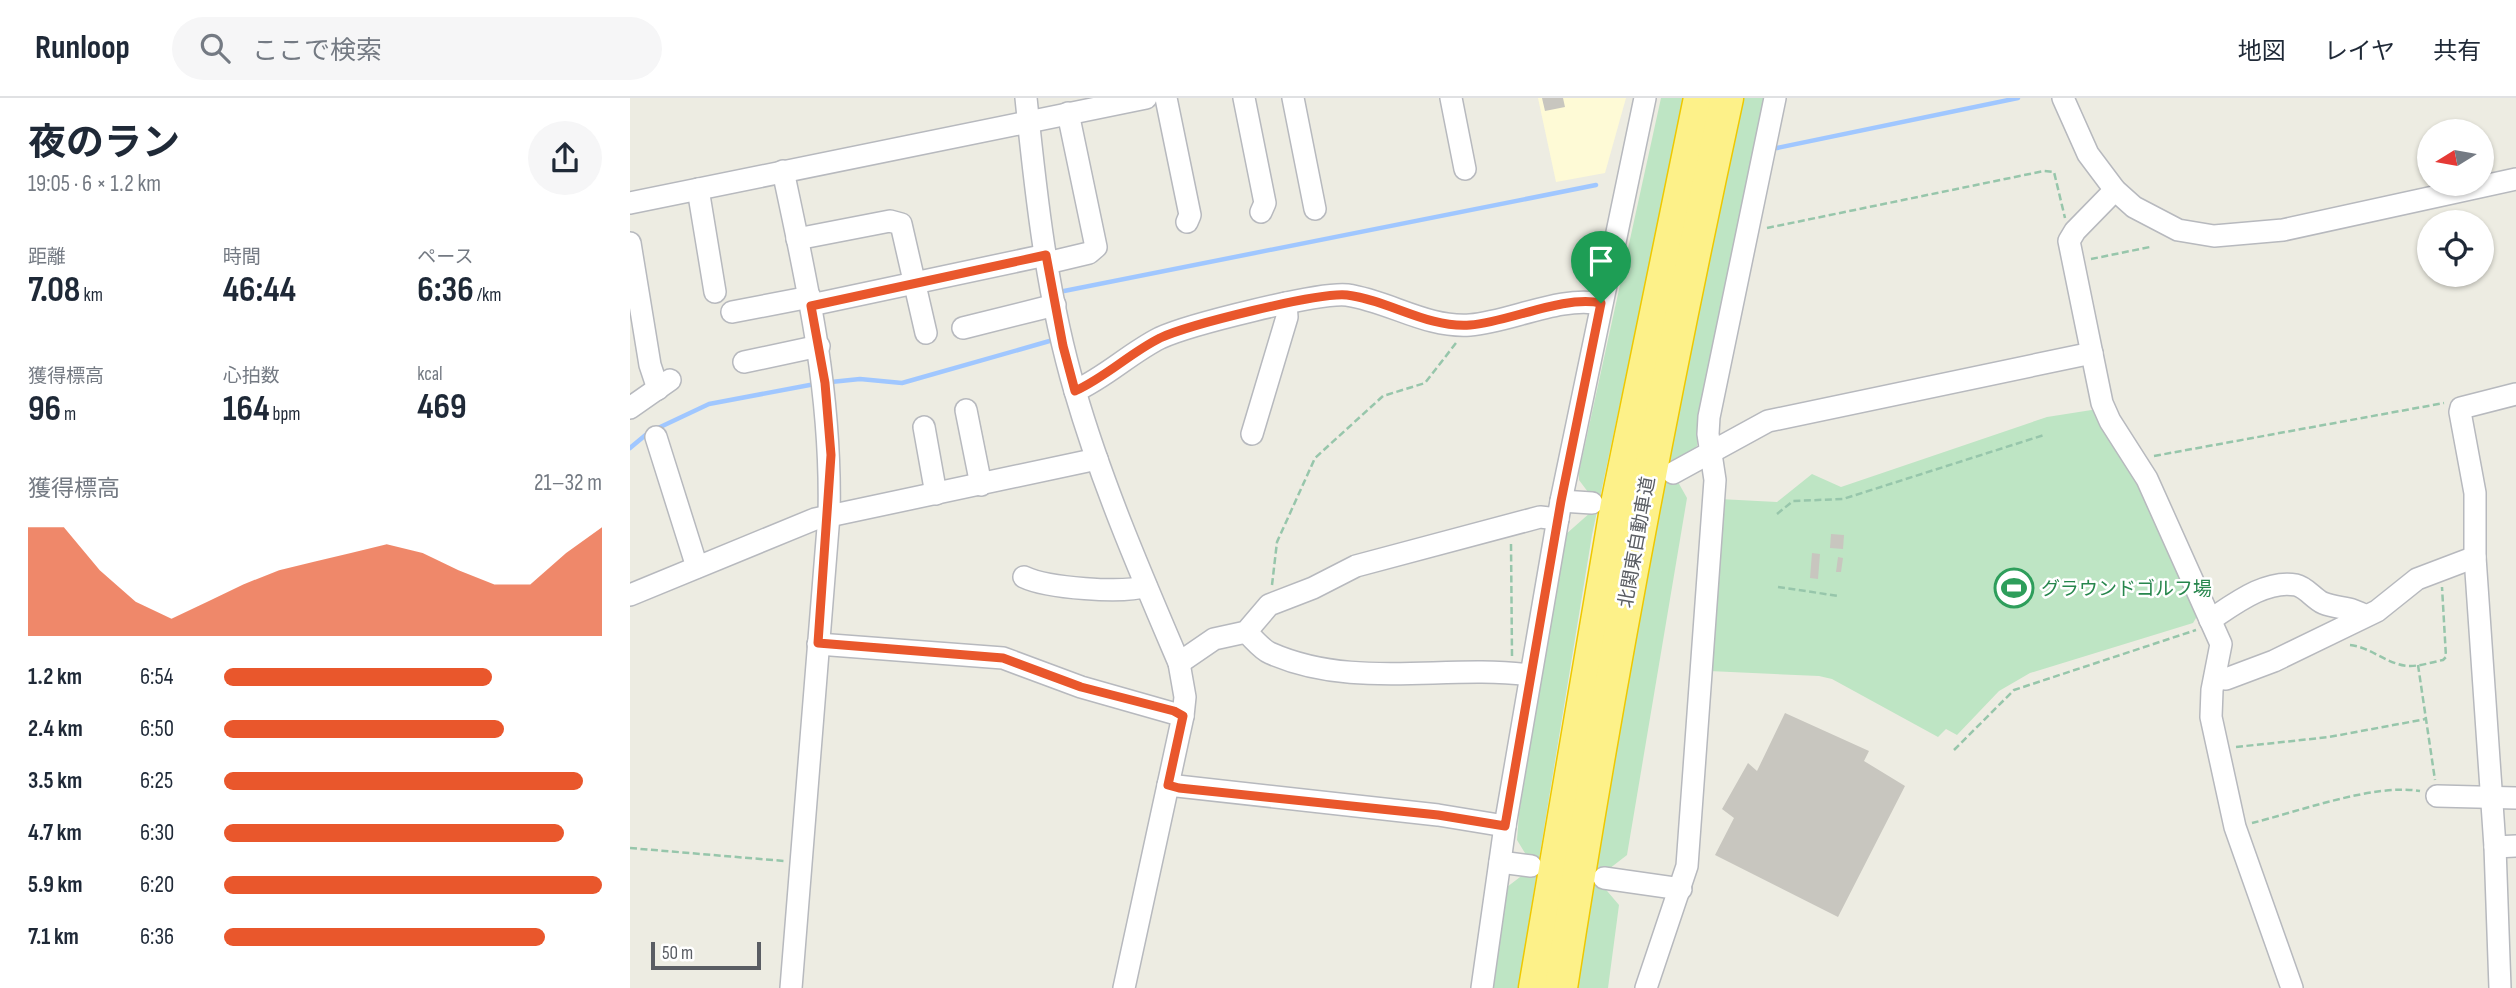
<!DOCTYPE html>
<html lang="ja">
<meta charset="utf-8">
<style>
:root{--surface:#fff;--page:#f6f6f7;--text:#1f2937;--muted:#747a83;--line:#e0e1e3;--accent:#e9572c}
body{margin:0;font-family:"Sofia Sans Condensed","Noto Sans JP",sans-serif;background:var(--page);color:var(--text);height:100vh;display:flex;flex-direction:column;font-size:26px;white-space:nowrap}
*{box-sizing:border-box;margin:0}
p{font-size:23px;color:var(--muted)}
.icon{flex:none;width:38px;height:38px;fill:none;stroke:currentColor;stroke-width:2;stroke-linecap:round;stroke-linejoin:round}
.map{position:relative;flex:1;overflow:hidden}
.side{display:flex;flex-direction:column;background:var(--surface);width:630px}
.side>*{flex:none}
.needle{width:46px;rotate:259deg}
.tools{position:absolute;left:1787px;top:21px;display:grid;gap:14px}
.tools a{display:grid;place-items:center;width:77px;height:77px;border-radius:50%;background:var(--surface);box-shadow:0 2px 5px #0004;font-size:35px}
.scale{position:absolute;left:21px;bottom:18px;width:110px;box-sizing:border-box;padding-left:7px;border:4px solid #5a5d63;border-top:0;font-size:19px;line-height:24px;white-space:nowrap;color:#5a5d63;-webkit-text-stroke:5px #fff;paint-order:stroke}
.pin{position:absolute;display:grid;place-items:center;width:60px;height:60px;color:#fff;margin:-72px -30px;border-radius:50% 50% 50% 0;rotate:-45deg;box-shadow:0 0 7px #0007}
.pin .icon{rotate:45deg}
.round{display:grid;place-items:center;flex:none;width:74px;height:74px;border-radius:37px;background:var(--page)}
.headline{display:flex;align-items:center;justify-content:space-between;height:119px;padding:0 28px}
h1{font-size:38px;font-weight:700;line-height:52px}
.stats{display:grid;grid-template-columns:repeat(3,1fr);gap:10px;height:119px;padding:7px 28px}
.stats div{display:grid;align-content:center}
.stats b{font-size:35px;font-weight:700}
.stats small{font-size:19px;font-weight:400}
.stats p{font-size:19px}
.chart{height:196px;padding:14px 28px}
.chart p{display:flex;justify-content:space-between}
.chart svg{width:100%;height:126px;margin-top:7px;fill:var(--accent);opacity:.7}
ul{padding:0 28px;list-style:none;font-size:23px}
li{display:grid;grid-template-columns:112px 84px 1fr;align-items:center;height:52px}
li i{height:18px;border-radius:9px;background:var(--accent)}
header{display:flex;align-items:center;gap:42px;box-sizing:border-box;height:98px;padding:0 35px;background:var(--surface);border-bottom:2px solid var(--line)}
header strong{font-size:33px}
nav{display:flex;gap:38px;margin-inline-start:auto;font-size:24px}
.search{width:490px;height:63px;background:var(--page);display:flex;align-items:center;gap:18px;box-sizing:border-box;padding:0 24px;border-radius:38px;color:var(--muted);font-size:26px}
main{display:flex;flex:1;min-height:0}
.map>svg:first-child{display:block}
.commercial{fill:#fefad6}
.green{fill:#bee5c4}
.lines{fill:none;stroke-linecap:round;stroke-linejoin:round}
.stream{stroke:#a0c7ff;stroke-width:4.5}
.building{fill:#c8c6bf}
.minor-casing{stroke:#b7b9be;stroke-width:24}
.highway-casing{stroke:#eec801;stroke-width:35}
.path{stroke:#97c6ab;stroke-width:2.5;stroke-dasharray:7 3.5;stroke-linecap:butt}
.minor{stroke:#fff;stroke-width:21}
.highway{stroke:#fdf189;stroke-width:32}
.route-casing{stroke:#fff;stroke-width:14}
.route{stroke:#e9572c;stroke-width:9}
.labels{text-anchor:middle;stroke-width:5;stroke-linejoin:round;paint-order:stroke}
.street-label{font-size:19px;fill:#5a5d63;stroke:#fff}
.leisure-label{font-size:19px;fill:#27864d;stroke:#fff;text-anchor:start}
</style>
<header>
<strong>Runloop</strong>
<div class="search"><svg class="icon" aria-label="search" viewBox="0 0 24 24"><circle cx="10" cy="10" r="6"/><path d="M15 15l6 6"/></svg>ここで検索</div>
<nav><a>地図</a><a>レイヤ</a><a>共有</a></nav>
</header>
<main>
<section class="side">
<div class="headline"><div><h1>夜のラン</h1><p>19:05 · 6 × 1.2 km</p></div><a class="round"><svg class="icon" aria-label="share" viewBox="0 0 24 24"><path d="M12 15V3M7 8l5-5 5 5M5 13v7h14v-7"/></svg></a></div>
<div class="stats">
<div><p>距離</p><b>7.08<small> km</small></b></div>
<div><p>時間</p><b>46:44</b></div>
<div><p>ペース</p><b>6:36<small> /km</small></b></div>
</div>
<div class="stats">
<div><p>獲得標高</p><b>96<small> m</small></b></div>
<div><p>心拍数</p><b>164<small> bpm</small></b></div>
<div><p>kcal</p><b>469</b></div>
</div>
<div class="chart"><p><span>獲得標高</span>21–32 m</p>
<svg viewBox="0 0 160 44" preserveAspectRatio="none"><path d="M0 44V6L10 6L20 21L30 32L40 38L50 32L60 26L70 21L80 18L90 15L100 12L110 15L120 21L130 26L140 26L150 15L160 6V44z"/></svg>
</div>
<ul>
<li><b>1.2 km</b>6:54<i style="width:71%"></i></li>
<li><b>2.4 km</b>6:50<i style="width:74%"></i></li>
<li><b>3.5 km</b>6:25<i style="width:95%"></i></li>
<li><b>4.7 km</b>6:30<i style="width:90%"></i></li>
<li><b>5.9 km</b>6:20<i style="width:100%"></i></li>
<li><b>7.1 km</b>6:36<i style="width:85%"></i></li>
</ul>
</section>
<div class="map">
<svg width="1886" height="890" viewBox="0 0 1886 890">
<rect width="100%" height="100%" fill="#edece2"/>
<!-- commercial -->
<path class="commercial" d="M 908,0 L 996,0 L 975,75 L 926,84 Z"/>
<!-- green -->
<g class="green">
<path d="M 1031,0 L 1055,0 L 962,437 L 888,890 L 863,890 L 877,789 L 894,776 L 898,760 L 887,742 L 889,716 L 935,437 L 961,414 L 963,393 L 958,394 L 949,382 L 949,374 Z"/>
<path d="M 1110,0 L 1137,0 L 1099,169 L 1067,348 L 1049,364 L 1043,385 L 1048,384 L 1057,400 L 997,757 L 975,774 L 972,787 L 989,807 L 978,890 L 948,890 C 991,592 1047,295 1110,0 Z"/>
<path d="M 1468,311 L 1503,368 L 1569,515 L 1563,525 L 1400,575 L 1369,593 L 1327,637 L 1316,631 L 1308,639 L 1202,581 L 1189,578 L 1079,573 L 1089,401 L 1147,404 L 1182,376 L 1211,389 L 1417,319 Z"/>
</g>
<g class="lines">
<!-- stream -->
<g class="stream">
<path d="M 1147,50 L 1388,0"/>
<path d="M 429,194 L 966,87"/>
<path d="M 201,284 L 230,281 L 272,285 L 423,242"/>
<path d="M 26,331 L 79,306 L 185,286"/>
<path d="M 0,350 L 18,335"/>
</g>
</g>
<!-- building -->
<g class="building">
<path d="M 912,0 L 933,0 L 935,9 L 915,13 Z"/>
<path d="M 1201,436 L 1214,437 L 1213,451 L 1200,450 Z"/>
<path d="M 1182,455 L 1190,456 L 1188,481 L 1180,480 Z"/>
<path d="M 1208,459 L 1213,460 L 1211,474 L 1206,474 Z"/>
<path d="M 1155,615 L 1239,653 L 1234,663 L 1275,688 L 1208,819 L 1085,757 L 1104,720 L 1092,711 L 1118,665 L 1127,673 Z"/>
</g>
<g class="lines">
<defs>
<g id="minor">
<path d="M 396,0 C 406,98 417,198 445,293 C 472,386 511,476 549,565 L 555,599 L 553,618 L 494,890"/>
<path d="M 536,0 L 560,117 L 557,124"/>
<path d="M 614,0 L 635,105 L 631,114"/>
<path d="M 663,0 L 685,111"/>
<path d="M 821,0 L 835,71"/>
<path d="M 1433,0 L 1458,56 L 1485,92 L 1504,109 L 1548,132 L 1584,138 L 1653,132 L 1886,81"/>
<path d="M 153,73 C 178,189 202,297 199,417 L 161,890"/>
<path d="M 68,91 L 85,194"/>
<path d="M 1485,92 L 1445,133 L 1439,143 L 1472,305 L 1480,323 L 1517,381 L 1591,546 L 1582,592 L 1581,619 L 1605,729 L 1662,890"/>
<path d="M 0,105 L 516,0"/>
<path d="M 167,141 L 260,123 L 271,126 L 296,235"/>
<path d="M 0,145 L 20,267 L 28,291"/>
<path d="M 417,165 L 459,155 L 466,149 L 438,15"/>
<path d="M 181,207 L 416,157"/>
<path d="M 102,214 L 180,199"/>
<path d="M 333,230 L 425,207"/>
<path d="M 114,264 L 189,248"/>
<path d="M 445,293 C 476,279 500,255 530,240 C 558,227 688,194 717,197 C 759,203 796,230 840,227 C 880,224 932,197 971,206"/>
<path d="M 0,310 L 40,282"/>
<path d="M 336,312 L 351,387"/>
<path d="M 294,329 L 306,396"/>
<path d="M 622,336 L 657,219 L 656,205"/>
<path d="M 26,339 L 67,469"/>
<path d="M 1043,375 L 1138,323 L 1462,255"/>
<path d="M 931,403 L 962,405"/>
<path d="M 394,479 C 417,490 493,496 516,488"/>
<path d="M 0,497 L 185,421 L 467,361"/>
<path d="M 1580,522 C 1603,507 1636,481 1666,487 C 1676,489 1684,501 1693,505 C 1708,511 1723,509 1735,518"/>
<path d="M 616,534 C 623,540 631,551 640,555 C 723,592 814,566 900,577"/>
<path d="M 188,546 L 373,560 L 451,589 L 553,618"/>
<path d="M 549,565 L 584,541 L 616,534 L 639,507 L 683,490 L 726,468 L 910,419 L 928,421"/>
<path d="M 1585,580 L 1596,581 L 1644,563 L 1747,513 L 1787,481 L 1845,459"/>
<path d="M 538,687 L 808,717 L 875,728"/>
<path d="M 1807,698 L 1886,700"/>
<path d="M 1865,749 L 1886,748"/>
<path d="M 870,764 L 901,768"/>
<path d="M 974,780 L 1051,791"/>
<path d="M 852,890 L 875,728 L 931,403 L 1015,0"/>
<path d="M 1016,890 L 1057,768 L 1085,382 L 1078,336 L 1079,319 L 1145,0"/>
<path d="M 1870,890 L 1865,749 L 1845,459 L 1845,395 L 1830,314 L 1831,310 L 1886,296"/>
</g>
<g id="highway">
<path d="M 905,890 L 986,411 L 1070,0"/>
<path d="M 931,890 C 977,591 1033,296 1097,0"/>
</g>
</defs>
<!-- minor casing -->
<use href="#minor" class="minor-casing"/>
<!-- highway casing -->
<use href="#highway" class="highway-casing"/>
<!-- path -->
<g class="path">
<path d="M 1137,130 L 1414,73 L 1424,74 L 1435,120"/>
<path d="M 1461,161 L 1520,149"/>
<path d="M 1524,358 L 1814,305"/>
<path d="M 1147,416 L 1163,403 L 1213,401 L 1414,337"/>
<path d="M 881,446 L 882,558"/>
<path d="M 642,487 L 647,444 L 685,360 L 753,298 L 795,285 L 826,245"/>
<path d="M 1148,489 L 1209,498"/>
<path d="M 1720,547 C 1738,549 1751,561 1768,566 C 1783,571 1798,565 1813,562 L 1816,559 L 1812,489"/>
<path d="M 1788,567 L 1805,682"/>
<path d="M 1606,649 L 1699,639 L 1796,621"/>
<path d="M 1324,652 L 1384,592 L 1566,532"/>
<path d="M 1622,725 C 1667,714 1745,685 1790,693"/>
<path d="M 0,750 L 154,763"/>
</g>
<!-- minor -->
<use href="#minor" class="minor"/>
<!-- highway -->
<use href="#highway" class="highway"/>
</g>
<g class="lines">
<defs>
<path id="route" d="M 416,157 L 433,248 L 445,293 C 476,279 500,255 530,240 C 558,227 688,194 717,197 C 759,202 796,230 840,227 C 880,224 932,197 971,205 L 931,403 L 875,728 L 808,717 L 549,690 L 538,687 L 553,618 L 544,613 L 451,589 L 373,560 L 188,545 L 201,357 L 195,285 L 181,208 Z"/>
</defs>
<!-- route casing -->
<use href="#route" class="route-casing"/>
<!-- route -->
<use href="#route" class="route"/>
</g>
<!-- icons -->
<defs>
<symbol id="stadium-ring" viewBox="-11 -11 22 22"><circle r="9.5" fill="#fff" stroke="#2e9e5b" stroke-width="1.5"/><path d="M0-5a6.5 5 0 1 0 0 10a6.5 5 0 1 0 0-10ZM-3.5-1.8h7v3.6h-7Z" fill="#2e9e5b"/></symbol>
</defs>
<g fill-rule="evenodd">
<use href="#stadium-ring" x="1362" y="468" width="44" height="44"/>
</g>
<g class="labels">
<!-- street labels -->
<g class="street-label">
<text transform="translate(1006 444) rotate(-80)" y="7">北関東自動車道</text>
</g>
<!-- leisure labels -->
<g class="leisure-label">
<text x="1411" y="497">グラウンドゴルフ場</text>
</g>
</g>
</svg>
<div class="tools">
<a><svg class="needle" viewBox="-14 -14 28 28"><path d="M0-13l5 13h-10z" fill="#e53935"/><path d="M0 13l5-13h-10z" fill="#747a83"/></svg></a>
<a><svg class="icon" aria-label="locate" viewBox="0 0 24 24"><circle cx="12" cy="12" r="6"/><path d="M12 2v4M12 18v4M2 12h4M18 12h4"/></svg></a>
</div>
<div class="scale">50 m</div>
<div class="pin" style="left:971px;top:205px;background:#1e9e55"><svg class="icon" aria-label="arrive" viewBox="0 0 24 24"><path d="M6 21V4h12l-3 4 3 4H6"/></svg></div>
</div>
</main>
